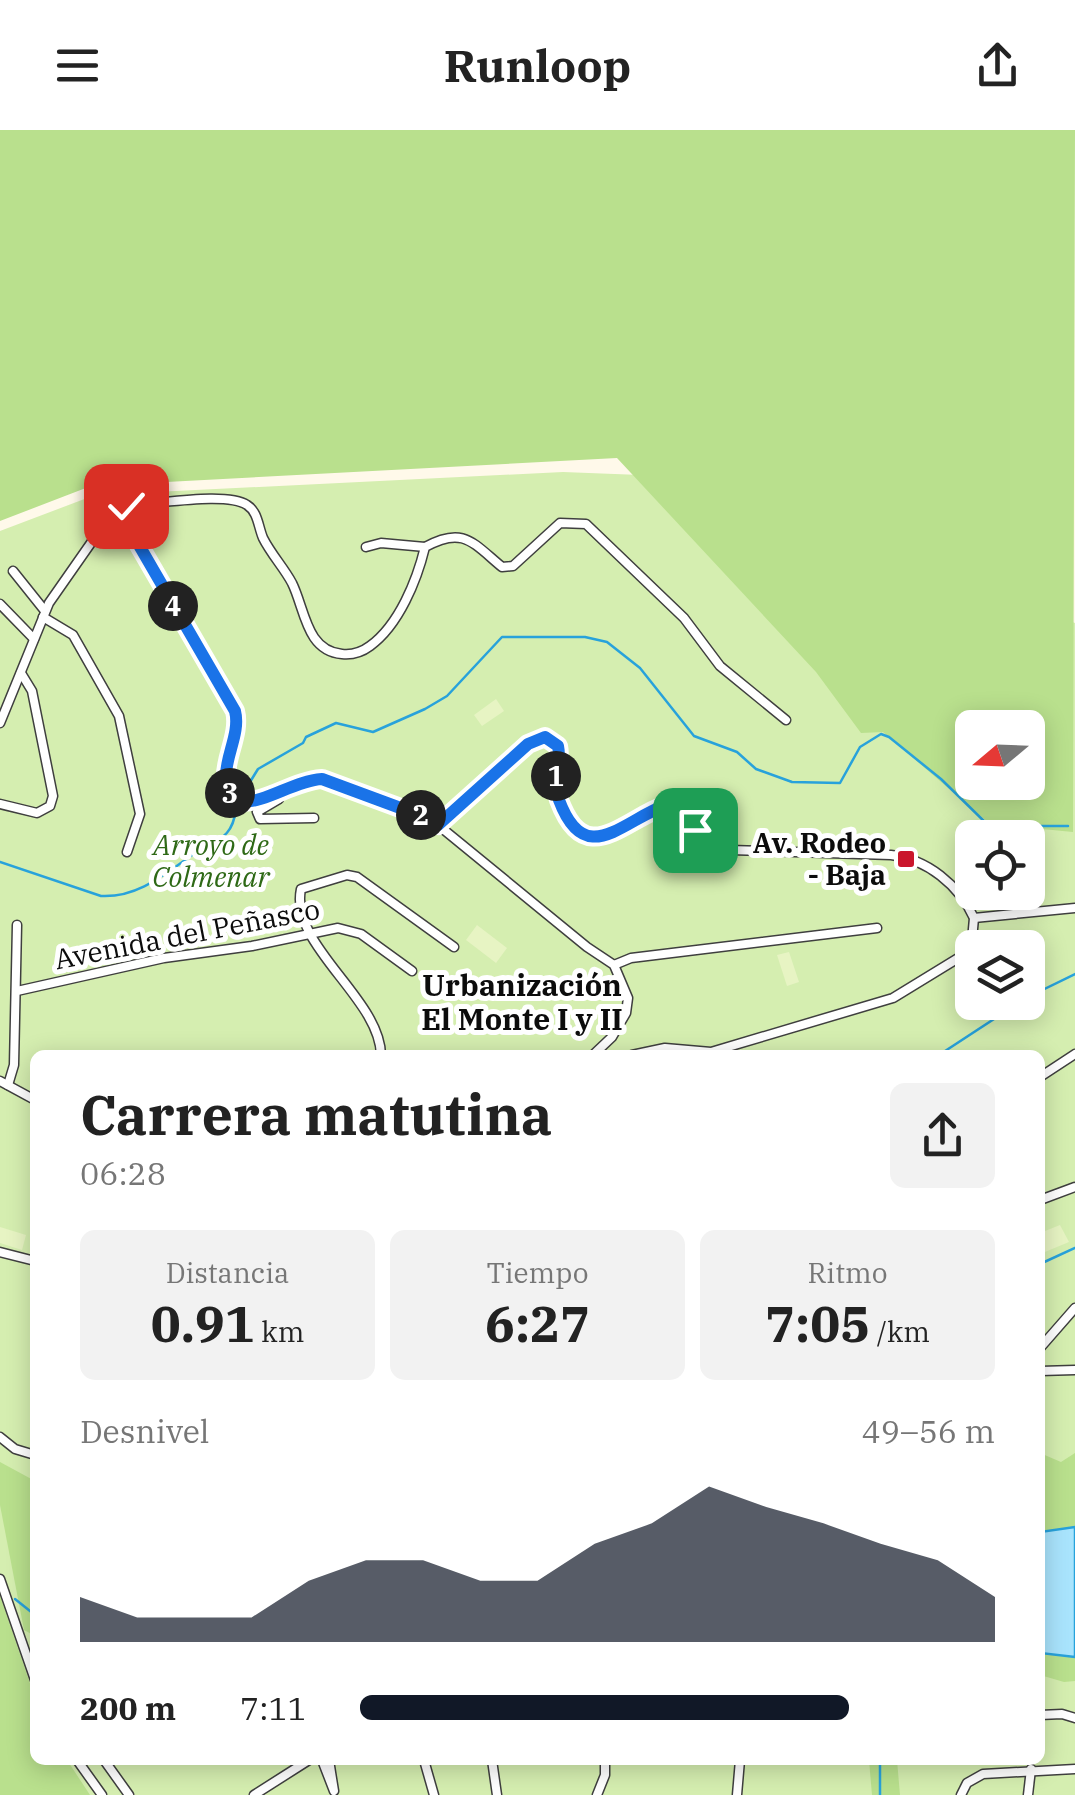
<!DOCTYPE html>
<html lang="es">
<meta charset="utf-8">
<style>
:root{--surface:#fff;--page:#f2f2f2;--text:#222;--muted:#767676;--accent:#111827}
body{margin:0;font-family:"IBM Plex Serif",serif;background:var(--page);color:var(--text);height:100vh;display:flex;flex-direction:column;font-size:38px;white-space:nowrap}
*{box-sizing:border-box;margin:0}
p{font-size:32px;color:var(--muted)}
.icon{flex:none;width:55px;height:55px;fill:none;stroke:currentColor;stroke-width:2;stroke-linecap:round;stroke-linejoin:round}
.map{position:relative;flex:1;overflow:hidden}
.panel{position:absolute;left:30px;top:920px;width:1015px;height:715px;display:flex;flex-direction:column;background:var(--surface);border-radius:15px;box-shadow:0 5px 25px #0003}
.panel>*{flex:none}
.needle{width:65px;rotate:251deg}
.tools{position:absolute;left:955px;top:580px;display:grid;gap:20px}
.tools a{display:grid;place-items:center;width:90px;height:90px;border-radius:15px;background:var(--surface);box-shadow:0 5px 25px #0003;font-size:50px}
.pin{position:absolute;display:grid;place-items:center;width:85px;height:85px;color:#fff;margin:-42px;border-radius:20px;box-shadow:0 5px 15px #0006}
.km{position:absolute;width:50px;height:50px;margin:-25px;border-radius:50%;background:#222;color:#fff;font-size:28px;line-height:50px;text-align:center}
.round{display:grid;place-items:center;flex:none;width:105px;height:105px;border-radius:15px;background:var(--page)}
.overview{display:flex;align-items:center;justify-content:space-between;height:170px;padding:0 50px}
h1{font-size:55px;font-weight:700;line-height:75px}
.metrics{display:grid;grid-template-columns:repeat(3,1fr);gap:15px;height:170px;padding:10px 50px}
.metrics div{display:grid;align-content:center;border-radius:15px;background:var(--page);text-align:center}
.metrics b{font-size:50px;font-weight:700}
.metrics small{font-size:28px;font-weight:400}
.metrics p{font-size:28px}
.chart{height:280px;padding:20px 50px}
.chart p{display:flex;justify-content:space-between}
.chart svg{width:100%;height:180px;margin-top:10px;fill:var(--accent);opacity:.7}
ul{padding:0 50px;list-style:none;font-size:32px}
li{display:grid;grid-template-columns:160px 120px 1fr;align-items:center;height:75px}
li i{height:25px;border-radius:12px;background:var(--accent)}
header{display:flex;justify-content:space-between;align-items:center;height:130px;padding:0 50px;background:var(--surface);font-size:45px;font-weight:700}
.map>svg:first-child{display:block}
.green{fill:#d5eeb0;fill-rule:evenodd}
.forest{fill:#b9e08d;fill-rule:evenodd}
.pitch{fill:#e7f4c3}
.water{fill:#a9e4fd;stroke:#28a2db;stroke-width:2.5}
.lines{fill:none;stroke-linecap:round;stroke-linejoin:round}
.stream{stroke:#28a2db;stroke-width:2.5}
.minor-casing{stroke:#3f3f3f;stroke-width:11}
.minor{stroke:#fff;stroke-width:8}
.route-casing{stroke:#fff;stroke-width:20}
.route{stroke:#1a73e8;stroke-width:12}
.poi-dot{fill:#ca162c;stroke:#fff;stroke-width:4}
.labels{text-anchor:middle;stroke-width:10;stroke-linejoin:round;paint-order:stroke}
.poi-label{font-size:28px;font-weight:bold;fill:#0c0c0c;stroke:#fff;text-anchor:end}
.park-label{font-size:28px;font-style:italic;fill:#2e6916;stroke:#fff}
.street-label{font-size:28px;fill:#0c0c0c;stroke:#fff}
.neighbourhood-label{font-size:30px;font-weight:bold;fill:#0c0c0c;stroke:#fff}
</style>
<header><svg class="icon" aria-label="menu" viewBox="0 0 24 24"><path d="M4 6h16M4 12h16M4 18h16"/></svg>Runloop<svg class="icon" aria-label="share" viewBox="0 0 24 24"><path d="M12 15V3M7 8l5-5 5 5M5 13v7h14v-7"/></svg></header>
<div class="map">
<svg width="1075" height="1665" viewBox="0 0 1075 1665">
<rect width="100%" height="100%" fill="#fff9ea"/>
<!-- green -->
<path class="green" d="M 563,342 L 692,347 L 1075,493 L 1075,1665 L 0,1665 L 0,401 L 95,365 ZM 972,598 L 1028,598 L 1028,652 L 972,652 ZM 972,708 L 1028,708 L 1028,762 L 972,762 ZM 972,818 L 1028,818 L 1028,872 L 972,872 ZM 35,925 L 1040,925 L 1040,1630 L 35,1630 Z"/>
<!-- forest -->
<g class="forest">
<path d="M 0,0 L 1075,0 L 1073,702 L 990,694 L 883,602 L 861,603 L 816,542 L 617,328 L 91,356 L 0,391 ZM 972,598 L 1028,598 L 1028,652 L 972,652 Z"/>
<path d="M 1040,1323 L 1061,1332 L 1075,1323 L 1075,1397 L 1040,1402 Z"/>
<path d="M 0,1332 L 35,1351 L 35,1506 L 24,1500 L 0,1375 Z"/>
<path d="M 0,1466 L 35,1568 L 35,1630 L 67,1630 L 90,1665 L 0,1665 Z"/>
<path d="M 1040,1523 L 1075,1527 L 1075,1551 L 1064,1552 L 1040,1545 Z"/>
<path d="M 869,1630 L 897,1630 L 900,1665 L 872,1665 Z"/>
</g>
<!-- pitch -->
<g class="pitch">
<path d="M 496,569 L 504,581 L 482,596 L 474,585 Z"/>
<path d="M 477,795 L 507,818 L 496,833 L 466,810 Z"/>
<path d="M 789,822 L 799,852 L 787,856 L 777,825 Z"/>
<path d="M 1060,1095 L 1069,1112 L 1040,1124 L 1040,1103 Z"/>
<path d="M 0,1097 L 26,1105 L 22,1120 L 0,1113 Z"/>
</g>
<!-- water -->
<path class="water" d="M 1075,1397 L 1075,1527 L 1040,1523 L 1040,1402 Z"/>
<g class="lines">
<!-- stream -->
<g class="stream">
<path d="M 242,665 L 258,639 L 303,613 L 306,607 L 336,593 L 373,602 L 425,579 L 447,566 L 502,507 L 585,507 L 607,512 L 640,538 L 694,606 L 737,622 L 756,639 L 792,652 L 840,653 L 860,617 L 881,604 L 889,607 L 941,649 L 989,696 L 1068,696"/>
<path d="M 0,732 L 101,766 C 138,768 166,743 195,723 C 215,709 232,711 236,679"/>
<path d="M 1028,867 L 1075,844"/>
<path d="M 939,925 L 1020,872"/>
<path d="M 1040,1134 L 1075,1118"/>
<path d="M 15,1469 L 35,1485"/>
<path d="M 880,1630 L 880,1665"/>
</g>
<defs>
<g id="minor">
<path d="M 111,387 L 126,376 L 140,374 C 164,373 228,362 247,375 C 258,382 258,396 263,408 C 271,424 284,438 292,453 C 305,479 306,521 342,524 C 352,525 362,522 370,516 C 399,495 417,450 425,417 C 463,396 472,412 502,437 L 513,436 L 560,393 L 586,394 L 684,488 L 720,536 L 786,590"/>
<path d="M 366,417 L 381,413 L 425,417"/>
<path d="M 13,441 L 45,481"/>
<path d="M 0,474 L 34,509"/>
<path d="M 43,487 L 73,505 L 119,586 L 140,684 L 127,722"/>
<path d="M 0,593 L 49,473 L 107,390 L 120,387 L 235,581 C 241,605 204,669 247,673 L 308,650 L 322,649 L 423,686 L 438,695 L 587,817 L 614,835 L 628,868 L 626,883 L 612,907 L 593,925"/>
<path d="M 280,660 L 279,669 L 257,682 L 260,689 L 314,688"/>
<path d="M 0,674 L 37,683 L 50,676 L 53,666 L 32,561 L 21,543"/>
<path d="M 438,695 L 528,613 L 545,607 L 558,616 C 561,632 553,647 557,663 C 560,675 567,688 576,697 C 609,728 645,670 682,673 L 700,708 L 730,720 L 891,725 C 927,729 959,755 974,788 L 972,810 L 960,827 L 893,868 L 711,922 L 665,918 L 632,925"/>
<path d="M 974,788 L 1075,778"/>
<path d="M 614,835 L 631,828 L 877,798"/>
<path d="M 17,861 L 164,828 L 252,816 L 338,798 L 361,804 L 412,841"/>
<path d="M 381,925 C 380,868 289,815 301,759 L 347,745 L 357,747 L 454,817"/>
<path d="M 1040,947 L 1075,924"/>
<path d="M 0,951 L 35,970"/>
<path d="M 8,955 L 14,935 L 17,795"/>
<path d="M 1040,1070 L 1075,1057"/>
<path d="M 0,1122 L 35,1131"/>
<path d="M 1040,1218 L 1075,1178"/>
<path d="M 1040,1241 L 1075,1240"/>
<path d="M 0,1307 L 15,1319 L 35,1325"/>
<path d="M 0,1449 L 35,1550"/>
<path d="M 1040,1585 L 1062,1584 L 1075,1588"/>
<path d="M 77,1630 L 102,1665"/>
<path d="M 104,1630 L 129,1665"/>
<path d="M 322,1630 L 334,1661 L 329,1630"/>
<path d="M 424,1630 L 434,1665"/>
<path d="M 492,1630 L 497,1665"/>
<path d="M 254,1665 L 309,1630"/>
<path d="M 597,1665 L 605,1645 L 605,1630"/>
<path d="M 737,1665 L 740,1630"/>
<path d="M 961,1665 L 967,1653 L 983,1644 L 1075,1639"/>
<path d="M 1028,1665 L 1031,1639"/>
</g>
</defs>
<!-- minor casing -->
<use href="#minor" class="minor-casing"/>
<!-- minor -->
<use href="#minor" class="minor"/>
</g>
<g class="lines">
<defs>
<path id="route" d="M 126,376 L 124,378 L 125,391 L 235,581 C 243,612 208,647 239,672 C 267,673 293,651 322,649 L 422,686 L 438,695 L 528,614 L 545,607 L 558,616 C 562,634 552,651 559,670 C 585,740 622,691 666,675 C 671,673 676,671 681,673 C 690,676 692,692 695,700"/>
</defs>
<!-- route casing -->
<use href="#route" class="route-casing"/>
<!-- route -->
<use href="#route" class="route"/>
</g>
<!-- markers -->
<rect class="poi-dot" x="896" y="719" width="20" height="20" rx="5"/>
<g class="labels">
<!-- poi labels -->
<g class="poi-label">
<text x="886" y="723">Av. Rodeo<tspan x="886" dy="32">- Baja</tspan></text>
</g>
<!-- park labels -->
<g class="park-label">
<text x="211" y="725">Arroyo de<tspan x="211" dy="32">Colmenar</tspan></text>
</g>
<!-- street labels -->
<g class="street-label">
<text transform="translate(187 804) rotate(-11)" y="10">Avenida del Peñasco</text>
</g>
<!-- neighbourhood labels -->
<g class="neighbourhood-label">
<text x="522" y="866">Urbanización<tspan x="522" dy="34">El Monte I y II</tspan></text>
</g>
</g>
</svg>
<div class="tools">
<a><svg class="needle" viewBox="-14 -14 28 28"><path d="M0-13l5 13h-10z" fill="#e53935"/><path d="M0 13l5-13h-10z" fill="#767676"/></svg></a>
<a><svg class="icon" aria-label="locate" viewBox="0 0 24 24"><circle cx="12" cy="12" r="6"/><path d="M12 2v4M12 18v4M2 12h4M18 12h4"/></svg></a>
<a><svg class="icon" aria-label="layers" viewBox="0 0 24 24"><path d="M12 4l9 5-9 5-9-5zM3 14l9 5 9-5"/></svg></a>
</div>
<div class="pin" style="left:695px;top:700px;background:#1e9e55"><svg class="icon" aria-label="arrive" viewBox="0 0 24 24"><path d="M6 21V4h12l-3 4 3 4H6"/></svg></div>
<div class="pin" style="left:126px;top:376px;background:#d93025"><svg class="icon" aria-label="check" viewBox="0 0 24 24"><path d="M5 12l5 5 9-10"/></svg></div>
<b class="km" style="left:556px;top:646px">1</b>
<b class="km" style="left:421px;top:685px">2</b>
<b class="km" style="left:230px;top:663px">3</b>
<b class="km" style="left:173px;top:476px">4</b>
<section class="panel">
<div class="overview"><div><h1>Carrera matutina</h1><p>06:28</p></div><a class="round"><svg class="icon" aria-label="share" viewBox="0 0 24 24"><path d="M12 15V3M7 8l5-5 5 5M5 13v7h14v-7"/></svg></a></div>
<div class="metrics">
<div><p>Distancia</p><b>0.91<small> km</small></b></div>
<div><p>Tiempo</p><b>6:27</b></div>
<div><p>Ritmo</p><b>7:05<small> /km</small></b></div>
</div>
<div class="chart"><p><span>Desnivel</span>49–56 m</p>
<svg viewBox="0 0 160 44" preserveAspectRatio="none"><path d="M0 44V33L10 38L20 38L30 38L40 29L50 24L60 24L70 29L80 29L90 20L100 15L110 6L120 11L130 15L140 20L150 24L160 33V44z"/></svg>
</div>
<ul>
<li><b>200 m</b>7:11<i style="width:77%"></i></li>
</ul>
</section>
</div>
